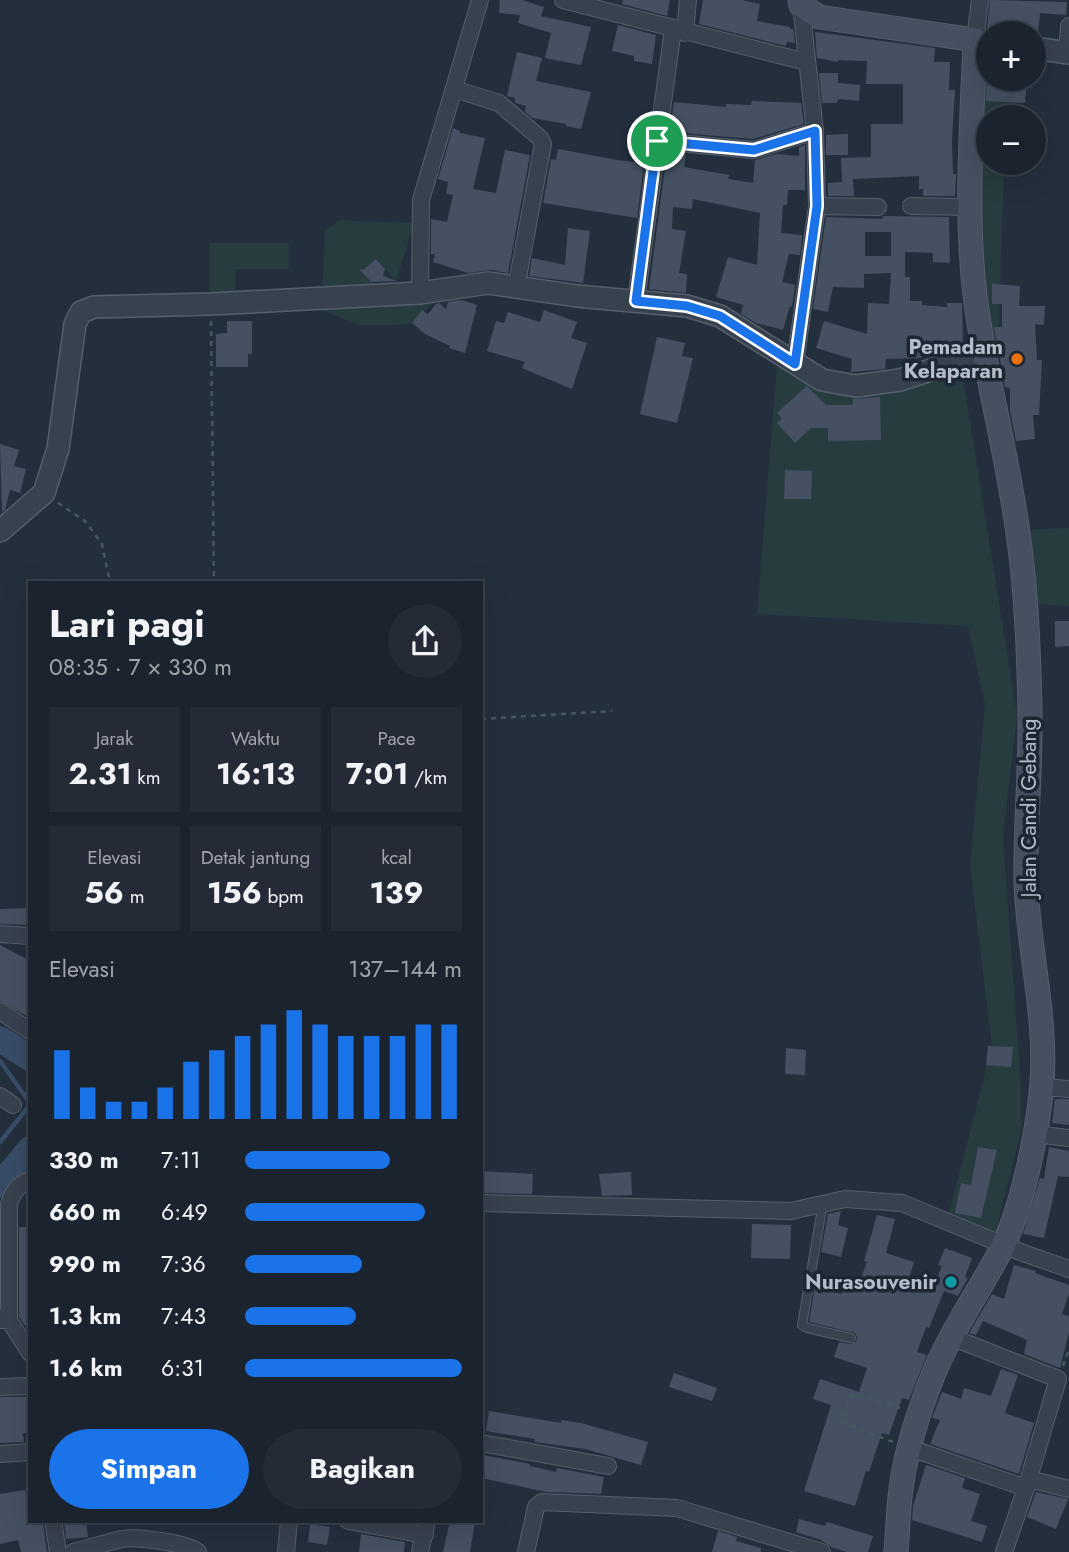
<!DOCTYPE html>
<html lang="id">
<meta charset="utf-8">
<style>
:root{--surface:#1b232e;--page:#242b36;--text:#f1f3f6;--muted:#a0a4aa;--line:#39404a;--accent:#1a73e8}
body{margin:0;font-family:Jost,sans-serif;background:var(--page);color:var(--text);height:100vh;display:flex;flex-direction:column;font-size:26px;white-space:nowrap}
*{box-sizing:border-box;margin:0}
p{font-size:23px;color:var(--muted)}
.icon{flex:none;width:38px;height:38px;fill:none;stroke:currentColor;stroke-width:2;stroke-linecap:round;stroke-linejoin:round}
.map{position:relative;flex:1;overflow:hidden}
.side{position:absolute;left:28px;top:581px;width:455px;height:942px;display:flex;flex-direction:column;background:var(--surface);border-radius:0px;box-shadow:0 7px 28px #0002,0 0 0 2px var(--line)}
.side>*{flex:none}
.tools{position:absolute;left:976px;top:21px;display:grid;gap:14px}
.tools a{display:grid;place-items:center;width:70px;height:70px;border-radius:50%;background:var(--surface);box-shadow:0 7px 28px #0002,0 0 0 2px var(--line);font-size:35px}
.pin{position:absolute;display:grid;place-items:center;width:60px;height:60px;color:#fff;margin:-30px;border:4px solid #fff;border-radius:50%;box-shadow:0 2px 7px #0007}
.round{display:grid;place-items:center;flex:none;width:74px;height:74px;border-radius:37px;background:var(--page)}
.summary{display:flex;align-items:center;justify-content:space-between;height:119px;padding:0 21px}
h1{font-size:38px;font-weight:700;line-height:52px}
.figures{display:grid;grid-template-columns:repeat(3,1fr);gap:10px;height:119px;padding:7px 21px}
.figures div{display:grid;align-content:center;border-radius:0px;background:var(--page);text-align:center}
.figures b{font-size:30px;font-weight:700}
.figures small{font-size:19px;font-weight:400}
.figures p{font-size:19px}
.chart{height:196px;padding:14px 21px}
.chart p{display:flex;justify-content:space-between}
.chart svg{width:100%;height:126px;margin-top:7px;stroke:var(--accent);stroke-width:6}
.button{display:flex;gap:14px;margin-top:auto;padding:14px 21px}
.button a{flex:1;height:80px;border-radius:42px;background:var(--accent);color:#fff;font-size:28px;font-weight:700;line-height:80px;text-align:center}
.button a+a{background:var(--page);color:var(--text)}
ul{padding:0 21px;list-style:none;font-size:23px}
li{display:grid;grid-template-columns:112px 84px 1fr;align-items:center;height:52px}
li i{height:18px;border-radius:9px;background:var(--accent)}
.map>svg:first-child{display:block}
.green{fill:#263c3f}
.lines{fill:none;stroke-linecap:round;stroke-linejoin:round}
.stream{stroke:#394c67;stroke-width:4.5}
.river{stroke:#394c67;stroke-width:26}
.building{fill:#455162;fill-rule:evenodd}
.service-casing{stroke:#565f6c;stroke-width:10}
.minor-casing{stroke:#565f6c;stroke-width:18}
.tertiary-casing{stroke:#565f6c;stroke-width:24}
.secondary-casing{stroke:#565f6c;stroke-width:25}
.path{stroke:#44595c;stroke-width:2.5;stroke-dasharray:5 5;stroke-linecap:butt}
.service{stroke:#38414e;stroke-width:8}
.minor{stroke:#38414e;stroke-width:16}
.tertiary{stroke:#38414e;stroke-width:21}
.secondary{stroke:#465061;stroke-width:23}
.route-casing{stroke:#fff;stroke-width:14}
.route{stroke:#1a73e8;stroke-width:9}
.food-dot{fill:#e8710a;stroke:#1d2633;stroke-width:2.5}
.culture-dot{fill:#0f9aa8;stroke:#1d2633;stroke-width:2.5}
.labels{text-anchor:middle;stroke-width:7;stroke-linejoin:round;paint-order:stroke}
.poi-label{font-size:21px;font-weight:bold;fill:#b4bcc9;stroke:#1d2633;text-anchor:end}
.street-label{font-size:21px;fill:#b4bcc9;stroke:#1d2633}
</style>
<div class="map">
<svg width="1069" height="1552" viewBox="0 0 1069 1552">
<rect width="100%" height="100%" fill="#242f3e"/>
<!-- green -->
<g class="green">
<path d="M 967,43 L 989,47 L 989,79 L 1007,79 L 1006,117 L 989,117 L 989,163 L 1004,163 L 999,324 L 1001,354 L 974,351 Z"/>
<path d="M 339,220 L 414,223 L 396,281 L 376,259 L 362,272 L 382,294 L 322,292 L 325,231 Z"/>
<path d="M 210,243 L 289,243 L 289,269 L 236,269 L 235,291 L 210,291 Z"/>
<path d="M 401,296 L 434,302 L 410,324 L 393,325 L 358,325 L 310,305 Z"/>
<path d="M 777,364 L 809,383 L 961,365 L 1017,715 L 1003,837 L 1021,1086 L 1021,1132 L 994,1238 L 946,1225 L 992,1047 L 970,865 L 985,705 L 968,626 L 757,614 Z"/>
<path d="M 1069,528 L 1069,606 L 1035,604 L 1020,530 Z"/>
</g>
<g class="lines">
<!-- stream -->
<g class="stream">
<path d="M 0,1061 L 30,1103"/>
<path d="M 0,1142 L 30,1105"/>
</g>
<!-- river -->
<g class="river">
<path d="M 0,1039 L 30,1058"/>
<path d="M 0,1185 L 30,1149"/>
</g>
</g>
<!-- building -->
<g class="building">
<path d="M 500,0 L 522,0 L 544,7 L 541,16 L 591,27 L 581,65 L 545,58 L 551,33 L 518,23 L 520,15 L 499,13 Z"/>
<path d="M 623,0 L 670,0 L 667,16 L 622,4 Z"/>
<path d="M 703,0 L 742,0 L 760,4 L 757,21 L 790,27 L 790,29 L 793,29 L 795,43 L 787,42 L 786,46 L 699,24 Z"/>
<path d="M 990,0 L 1067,2 L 1066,15 L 1040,13 L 1038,33 L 1019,32 L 1020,28 L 997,26 L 997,29 L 987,28 Z"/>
<path d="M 618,25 L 656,35 L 652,64 L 634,61 L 634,56 L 612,51 Z"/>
<path d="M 815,32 L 935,48 L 934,62 L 950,62 L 949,90 L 955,90 L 952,140 L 953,174 L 956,174 L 955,196 L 923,196 L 923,189 L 919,189 L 919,176 L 853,179 L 854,196 L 828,196 L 828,183 L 842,182 L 841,158 L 871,157 L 871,124 L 903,124 L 903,84 L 866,84 L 867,61 L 838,60 L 838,62 L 817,58 Z"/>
<path d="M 517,52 L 542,58 L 536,81 L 591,92 L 581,129 L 566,126 L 566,124 L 533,118 L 525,112 L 526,106 L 515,103 L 515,98 L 507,96 Z"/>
<path d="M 819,73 L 838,73 L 838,83 L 860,85 L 859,101 L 838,99 L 837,103 L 822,103 Z"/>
<path d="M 987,79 L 1027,79 L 1025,103 L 986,101 Z"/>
<path d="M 752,101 L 801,103 L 804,124 L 753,139 L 670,132 L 674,102 L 726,107 L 726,104 L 751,105 Z"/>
<path d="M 453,128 L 460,131 L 460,133 L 485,138 L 473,189 L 496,193 L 505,150 L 530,155 L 508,273 L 490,270 L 468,273 L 433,262 L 435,254 L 431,254 L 431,219 L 447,222 L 453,195 L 446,194 L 448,182 L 438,179 Z"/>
<path d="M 848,134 L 848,155 L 826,155 L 826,135 Z"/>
<path d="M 805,145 L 805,190 L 788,190 L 787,205 L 783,205 L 781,233 L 802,235 L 800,255 L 789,254 L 782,282 L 795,285 L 792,307 L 790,306 L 783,330 L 756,323 L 741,314 L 743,305 L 716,297 L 728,257 L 757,265 L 760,213 L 693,199 L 692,209 L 673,207 L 672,229 L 686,231 L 679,273 L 687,274 L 686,293 L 649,289 L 667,152 L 686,154 L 684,167 L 729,175 L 728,179 L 753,183 L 755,160 L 776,154 L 799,156 L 799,147 Z"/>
<path d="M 558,149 L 617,160 L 644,163 L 637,218 L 543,203 L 551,159 L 556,160 Z"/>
<path d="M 883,216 L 949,217 L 950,263 L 933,262 L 933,253 L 905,252 L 905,277 L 910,277 L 910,301 L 922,301 L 922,305 L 947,307 L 947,303 L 962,303 L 963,346 L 944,347 L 944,352 L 935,355 L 921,354 L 921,358 L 886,359 L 885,369 L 851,372 L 852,359 L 816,348 L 824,321 L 867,334 L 868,303 L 889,304 L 891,273 L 864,274 L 864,288 L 833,287 L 828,312 L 813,309 L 826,217 L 882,219 ZM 865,232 L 891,232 L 891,256 L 865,256 Z"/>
<path d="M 568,228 L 590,231 L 583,283 L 529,276 L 532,258 L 565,265 Z"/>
<path d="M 376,259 L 385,269 L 383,276 L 397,281 L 371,282 L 359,269 L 363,270 Z"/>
<path d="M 992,284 L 1020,286 L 1019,306 L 1045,306 L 1044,325 L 1035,324 L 1037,360 L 1042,360 L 1039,415 L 1033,415 L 1035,439 L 1016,441 L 1010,410 L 1010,388 L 1005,387 L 994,327 L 1002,327 L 1002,304 L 992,304 Z"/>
<path d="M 461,300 L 477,305 L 465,353 L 449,348 L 450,346 L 425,334 L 412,323 L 422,310 L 428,314 L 436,304 L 439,303 L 446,309 L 448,302 Z"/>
<path d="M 544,310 L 577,322 L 571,338 L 587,343 L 572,389 L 522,368 L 525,362 L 487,351 L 496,321 L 504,323 L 508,312 L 540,322 Z"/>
<path d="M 227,321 L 252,321 L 252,354 L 248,354 L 248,367 L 216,367 L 216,334 L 227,333 Z"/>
<path d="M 657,337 L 685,343 L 682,356 L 693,358 L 677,423 L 640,414 Z"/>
<path d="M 807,386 L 826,405 L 853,405 L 853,399 L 880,397 L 881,440 L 828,441 L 828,428 L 811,428 L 795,443 L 777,423 L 782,418 L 777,413 Z"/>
<path d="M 0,444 L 19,450 L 14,466 L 26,469 L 20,493 L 10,490 L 5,510 L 2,512 Z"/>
<path d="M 785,470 L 812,471 L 811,499 L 784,499 Z"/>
<path d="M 1055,621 L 1069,621 L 1069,646 L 1055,647 Z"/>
<path d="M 30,908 L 30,925 L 0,924 L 0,909 Z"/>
<path d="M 0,945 L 30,961 L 30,1018 L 0,1001 Z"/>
<path d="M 988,1046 L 1013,1047 L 1011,1067 L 986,1065 Z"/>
<path d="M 786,1048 L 806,1050 L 805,1075 L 785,1074 Z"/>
<path d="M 1055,1099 L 1069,1099 L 1069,1125 L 1052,1123 Z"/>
<path d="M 978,1147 L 997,1150 L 981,1218 L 955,1213 L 961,1183 L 971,1185 Z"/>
<path d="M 1049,1147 L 1069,1151 L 1069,1177 L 1058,1176 L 1044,1238 L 1023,1234 L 1040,1178 L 1044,1179 Z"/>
<path d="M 481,1171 L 533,1174 L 532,1194 L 481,1193 Z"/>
<path d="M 631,1172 L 632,1195 L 602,1196 L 599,1174 Z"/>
<path d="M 841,1211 L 838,1225 L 848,1228 L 841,1257 L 821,1252 L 828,1214 Z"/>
<path d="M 877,1215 L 895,1219 L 886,1253 L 914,1262 L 908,1281 L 932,1290 L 942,1266 L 938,1265 L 945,1248 L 972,1258 L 965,1277 L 968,1278 L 958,1296 L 944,1291 L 929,1328 L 926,1327 L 917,1352 L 927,1355 L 909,1400 L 902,1398 L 889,1435 L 882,1433 L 869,1472 L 866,1471 L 855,1506 L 804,1491 L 831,1405 L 813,1399 L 820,1379 L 859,1392 L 867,1368 L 834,1357 L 839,1342 L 850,1344 L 856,1342 L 857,1337 L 855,1333 L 809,1322 L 815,1287 L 842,1294 L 844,1287 L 856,1292 L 867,1262 L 864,1261 Z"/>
<path d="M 752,1224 L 791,1225 L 790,1259 L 751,1258 Z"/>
<path d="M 19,1227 L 29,1227 L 30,1325 L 25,1325 L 19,1317 Z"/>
<path d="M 1014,1265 L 1036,1271 L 1035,1273 L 1069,1285 L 1069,1294 L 1062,1314 L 1069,1316 L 1069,1332 L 1060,1368 L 1024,1354 L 1027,1340 L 983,1321 L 976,1335 L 969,1333 L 992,1294 L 1004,1299 Z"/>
<path d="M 1001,1369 L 1018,1375 L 1005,1413 L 1034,1423 L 1019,1474 L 930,1444 L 940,1420 L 932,1418 L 942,1392 L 961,1399 L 964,1388 L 991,1396 Z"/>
<path d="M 674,1373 L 717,1388 L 712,1401 L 669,1387 Z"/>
<path d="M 0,1397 L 26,1397 L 29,1433 L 23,1433 L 24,1442 L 0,1443 Z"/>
<path d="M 489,1411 L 561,1423 L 561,1420 L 581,1423 L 648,1442 L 641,1465 L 585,1449 L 535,1442 L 535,1439 L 486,1431 Z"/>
<path d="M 483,1455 L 530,1464 L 530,1466 L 556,1472 L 557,1468 L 604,1477 L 601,1494 L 546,1492 L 481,1478 Z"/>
<path d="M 926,1465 L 965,1478 L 962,1488 L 980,1494 L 971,1521 L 987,1526 L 982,1542 L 912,1520 L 913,1506 Z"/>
<path d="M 25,1490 L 27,1504 L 30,1503 L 30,1521 L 43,1523 L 47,1552 L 21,1552 L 18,1540 L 0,1544 L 0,1494 Z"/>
<path d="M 1036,1492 L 1068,1499 L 1056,1529 L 1027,1517 Z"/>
<path d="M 799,1519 L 825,1526 L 827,1522 L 873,1536 L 868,1552 L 847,1552 L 831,1547 L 821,1540 L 796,1532 Z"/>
<path d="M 64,1521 L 86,1521 L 88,1537 L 66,1539 Z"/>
<path d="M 450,1521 L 475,1521 L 470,1552 L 443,1552 Z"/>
<path d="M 310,1524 L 330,1527 L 327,1545 L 308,1542 Z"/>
<path d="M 718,1531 L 737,1537 L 736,1541 L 761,1548 L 761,1552 L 712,1552 Z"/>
<path d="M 361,1534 L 405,1542 L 404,1552 L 359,1552 Z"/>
</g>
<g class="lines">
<defs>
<path id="service" d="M 823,1203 L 802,1325 L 807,1328 L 851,1338"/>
<g id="minor">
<path d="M 563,0 L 806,62"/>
<path d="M 685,33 L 688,0"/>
<path d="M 975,40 L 980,0"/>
<path d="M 1067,53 L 1069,26"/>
<path d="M 454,89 L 499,103 L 540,138 L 543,144 L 516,288"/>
<path d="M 657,141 L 754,150 L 815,131"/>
<path d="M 817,206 L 878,207"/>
<path d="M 911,206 L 971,207"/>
<path d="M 420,293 L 421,200 L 480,0"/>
<path d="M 636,301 L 673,29"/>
<path d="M 795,364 L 817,206 L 815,131 L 801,5"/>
<path d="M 0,934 L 30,936"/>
<path d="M 0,1011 L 30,1031"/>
<path d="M 1041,1087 L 1069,1089"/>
<path d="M 0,1096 L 13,1105"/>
<path d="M 1035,1134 L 1069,1138"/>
<path d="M 481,1203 L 791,1211 L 845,1199 L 902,1203 L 1023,1253 L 1069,1269"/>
<path d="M 2,1317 L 9,1320 L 30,1353"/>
<path d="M 0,1320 L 9,1320 L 9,1204 C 12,1193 19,1184 30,1180"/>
<path d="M 0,1387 L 30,1386"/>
<path d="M 481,1443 L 608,1466"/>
<path d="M 910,1448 L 1026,1488 L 1058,1379 L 951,1337"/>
<path d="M 0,1454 L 30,1452"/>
<path d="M 1029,1479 L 1069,1489"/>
<path d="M 53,1521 L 58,1552"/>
<path d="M 348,1521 L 425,1535"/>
<path d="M 73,1552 C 89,1548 105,1543 122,1539 C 137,1536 186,1543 198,1552"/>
<path d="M 286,1552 L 289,1521"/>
<path d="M 420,1552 L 427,1521"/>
<path d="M 526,1552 L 536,1507 L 542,1502 L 677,1508 L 822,1552"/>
<path d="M 1004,1552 L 1026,1488"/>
</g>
<g id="tertiary">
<path d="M 1034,48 L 1069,53"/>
<path d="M 0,531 L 44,493 L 58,449 L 75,324 L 81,312 L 94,307 L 211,304 L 420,293 L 488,283 L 577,296 L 687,306 L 720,316 L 822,380 L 856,386 L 900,380 L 984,353"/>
</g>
<path id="secondary" d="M 800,0 L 801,5 L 819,17 L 975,40 C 972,124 965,212 975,296 C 986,381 1010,463 1020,548 C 1027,601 1029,657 1030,711 C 1031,768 1025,825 1026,882 C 1028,949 1047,1015 1042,1083 C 1038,1130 1023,1206 1002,1248 C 979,1292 950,1332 932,1378 C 919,1411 907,1448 902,1482 C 898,1505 898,1529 896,1552"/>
</defs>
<!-- service casing -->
<use href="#service" class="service-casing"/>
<!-- minor casing -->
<use href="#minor" class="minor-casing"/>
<!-- tertiary casing -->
<use href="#tertiary" class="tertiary-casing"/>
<!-- secondary casing -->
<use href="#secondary" class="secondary-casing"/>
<!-- path -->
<g class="path">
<path d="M 211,321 L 214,583"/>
<path d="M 58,503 L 85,521 L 102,544 L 110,583"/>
<path d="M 481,719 L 612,711"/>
<path d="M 1063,1366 L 1069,1349"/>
<path d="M 893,1442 L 844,1423 L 842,1418 L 851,1396 L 855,1394 L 900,1408"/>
</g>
<!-- service -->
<use href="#service" class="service"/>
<!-- minor -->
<use href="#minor" class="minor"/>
<!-- tertiary -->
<use href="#tertiary" class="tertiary"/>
<!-- secondary -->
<use href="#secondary" class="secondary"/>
</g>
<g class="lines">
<defs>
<path id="route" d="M 815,131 L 817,206 L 795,364 L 720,316 L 687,306 L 636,301 L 657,141 L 754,150 Z"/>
</defs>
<!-- route casing -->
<use href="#route" class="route-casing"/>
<!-- route -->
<use href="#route" class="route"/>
</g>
<!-- markers -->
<circle class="food-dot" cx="1017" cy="359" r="7"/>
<circle class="culture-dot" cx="951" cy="1282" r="7"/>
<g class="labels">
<!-- poi labels -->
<g class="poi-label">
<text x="1003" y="354">Pemadam<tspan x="1003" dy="24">Kelaparan</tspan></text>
<text x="937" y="1289">Nurasouvenir</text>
</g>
<!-- street labels -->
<g class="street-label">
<text transform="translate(1029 808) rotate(-90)" y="7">Jalan Candi Gebang</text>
</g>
</g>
</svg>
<div class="tools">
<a>+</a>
<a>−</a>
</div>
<div class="pin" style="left:657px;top:141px;background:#1e9e55"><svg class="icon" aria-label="arrive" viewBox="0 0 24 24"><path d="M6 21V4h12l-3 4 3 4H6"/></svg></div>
<section class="side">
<div class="summary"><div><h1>Lari pagi</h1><p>08:35 · 7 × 330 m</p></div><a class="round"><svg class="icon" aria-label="share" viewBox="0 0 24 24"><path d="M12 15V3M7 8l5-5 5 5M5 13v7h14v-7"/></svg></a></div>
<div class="figures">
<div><p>Jarak</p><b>2.31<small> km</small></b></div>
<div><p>Waktu</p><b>16:13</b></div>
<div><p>Pace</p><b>7:01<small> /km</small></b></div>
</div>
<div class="figures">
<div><p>Elevasi</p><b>56<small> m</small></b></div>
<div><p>Detak jantung</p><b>156<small> bpm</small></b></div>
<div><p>kcal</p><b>139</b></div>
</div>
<div class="chart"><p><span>Elevasi</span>137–144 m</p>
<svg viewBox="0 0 160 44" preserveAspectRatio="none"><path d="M5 44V20M15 44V33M25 44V38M35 44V38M45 44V33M55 44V24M65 44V20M75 44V15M85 44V11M95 44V6M105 44V11M115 44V15M125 44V15M135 44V15M145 44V11M155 44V11"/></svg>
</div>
<ul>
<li><b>330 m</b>7:11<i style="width:67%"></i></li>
<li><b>660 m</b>6:49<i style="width:83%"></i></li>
<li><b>990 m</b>7:36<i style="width:54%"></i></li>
<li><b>1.3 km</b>7:43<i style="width:51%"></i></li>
<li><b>1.6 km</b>6:31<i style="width:100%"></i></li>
</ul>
<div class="button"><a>Simpan</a><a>Bagikan</a></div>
</section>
</div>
